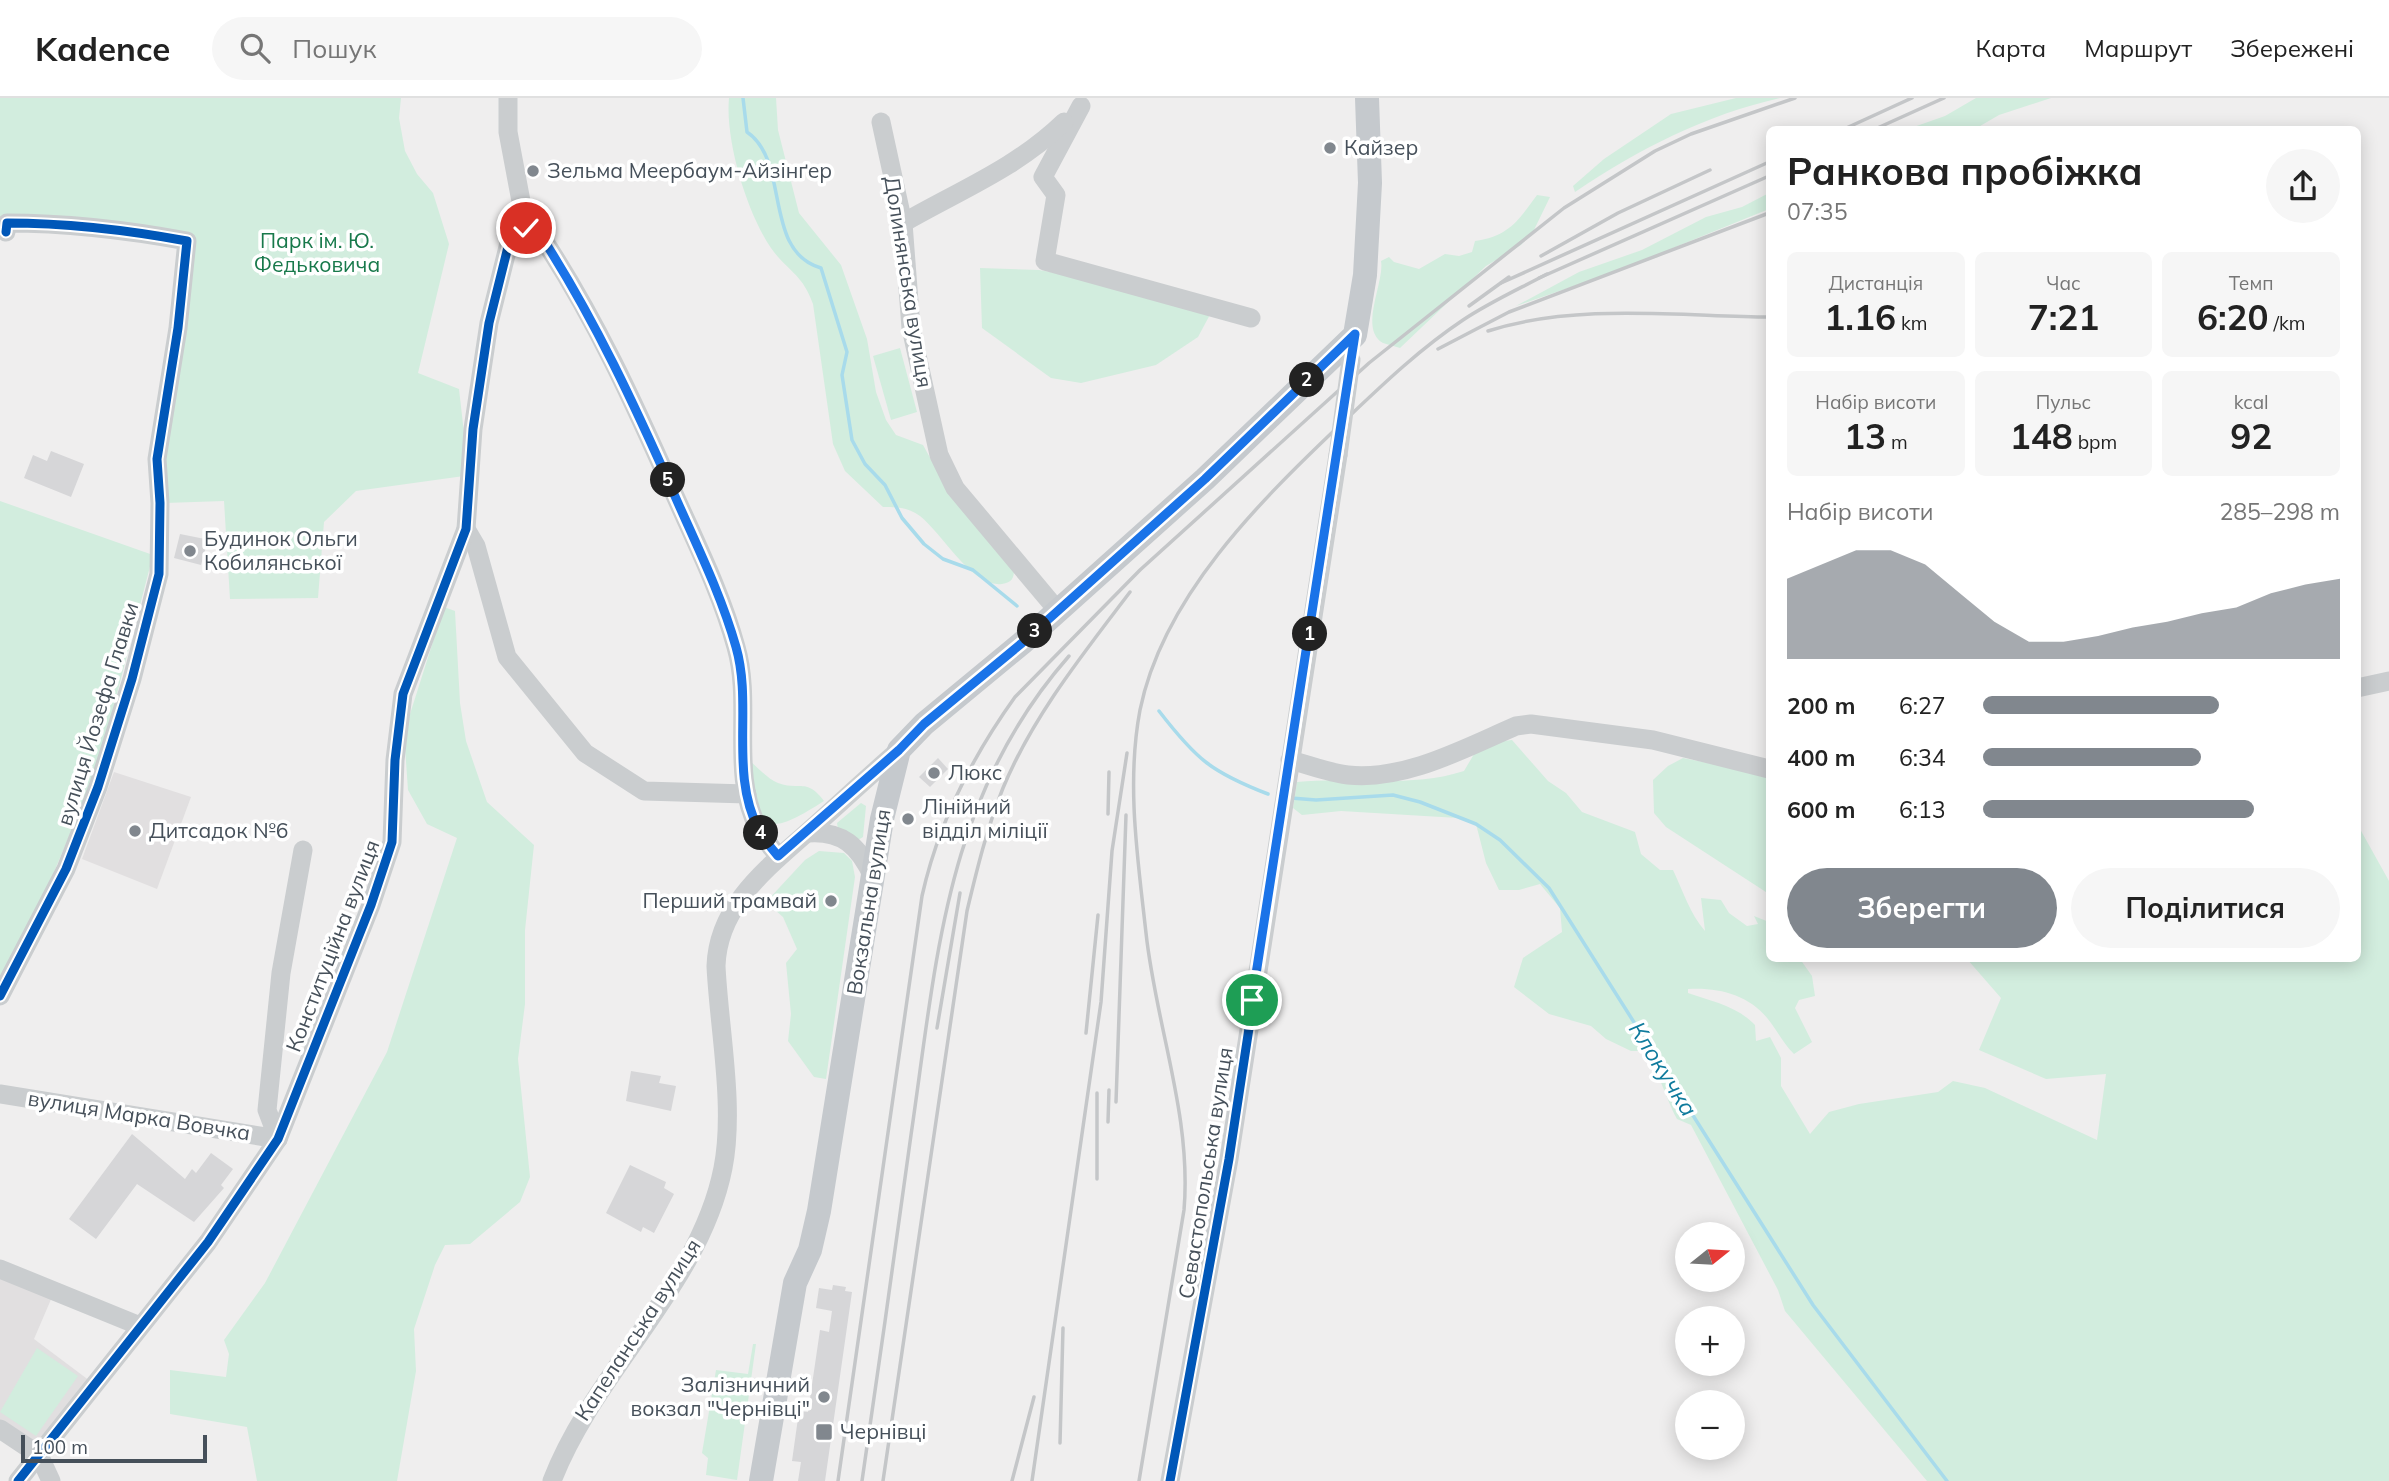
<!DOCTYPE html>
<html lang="uk">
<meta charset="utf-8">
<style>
:root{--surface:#fff;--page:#f6f6f6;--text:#222;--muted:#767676;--line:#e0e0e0;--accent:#81878e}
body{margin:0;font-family:Mulish,sans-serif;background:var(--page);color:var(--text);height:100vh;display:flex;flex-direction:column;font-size:26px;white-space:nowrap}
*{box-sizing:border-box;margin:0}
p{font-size:23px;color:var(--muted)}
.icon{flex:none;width:38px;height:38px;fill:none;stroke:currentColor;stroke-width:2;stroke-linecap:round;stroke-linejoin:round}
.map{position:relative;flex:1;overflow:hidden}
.side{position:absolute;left:1766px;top:28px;width:595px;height:836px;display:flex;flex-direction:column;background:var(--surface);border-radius:10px;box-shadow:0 4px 18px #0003}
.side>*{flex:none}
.needle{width:46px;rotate:72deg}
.tools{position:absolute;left:1675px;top:1124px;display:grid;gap:14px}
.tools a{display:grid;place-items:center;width:70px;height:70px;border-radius:50%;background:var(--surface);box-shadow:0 4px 18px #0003;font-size:35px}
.scale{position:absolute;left:21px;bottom:18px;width:186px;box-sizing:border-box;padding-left:7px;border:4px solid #46505a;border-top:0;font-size:19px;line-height:24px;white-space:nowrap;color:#46505a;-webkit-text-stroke:5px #fff;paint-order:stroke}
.pin{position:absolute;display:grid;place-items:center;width:60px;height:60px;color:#fff;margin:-30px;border:4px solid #fff;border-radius:50%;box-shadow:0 2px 7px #0007}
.km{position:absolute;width:35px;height:35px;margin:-18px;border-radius:50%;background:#222;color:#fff;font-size:19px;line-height:35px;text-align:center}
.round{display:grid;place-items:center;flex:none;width:74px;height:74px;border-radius:37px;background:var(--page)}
.headline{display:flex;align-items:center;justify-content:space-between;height:119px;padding:0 21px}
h1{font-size:38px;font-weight:700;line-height:52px}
.metrics{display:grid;grid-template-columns:repeat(3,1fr);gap:10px;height:119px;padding:7px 21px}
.metrics div{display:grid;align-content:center;border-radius:10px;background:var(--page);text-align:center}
.metrics b{font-size:35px;font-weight:700}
.metrics small{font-size:19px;font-weight:400}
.metrics p{font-size:19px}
.chart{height:196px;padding:14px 21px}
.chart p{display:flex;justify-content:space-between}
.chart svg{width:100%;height:126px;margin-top:7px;fill:var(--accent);opacity:.7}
.cta{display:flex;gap:14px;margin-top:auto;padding:14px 21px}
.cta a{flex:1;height:80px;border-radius:42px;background:var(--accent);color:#fff;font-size:28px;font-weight:700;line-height:80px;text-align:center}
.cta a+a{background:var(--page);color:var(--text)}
ul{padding:0 21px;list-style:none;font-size:23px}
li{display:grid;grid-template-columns:112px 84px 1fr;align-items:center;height:52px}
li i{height:18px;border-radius:9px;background:var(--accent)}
header{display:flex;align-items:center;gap:42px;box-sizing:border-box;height:98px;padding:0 35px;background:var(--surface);border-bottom:2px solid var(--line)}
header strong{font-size:33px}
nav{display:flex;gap:38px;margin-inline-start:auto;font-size:24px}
.search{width:490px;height:63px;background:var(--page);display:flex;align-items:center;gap:18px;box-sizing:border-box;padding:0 24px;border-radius:38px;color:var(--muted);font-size:26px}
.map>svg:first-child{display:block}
.education{fill:#e1dfe0}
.green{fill:#d2edde}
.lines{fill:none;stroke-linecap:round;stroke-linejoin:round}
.stream{stroke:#a8dbeb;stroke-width:3.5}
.building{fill:#d6d6d8}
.minor{stroke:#cacdcf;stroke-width:19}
.major{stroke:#c5c9cd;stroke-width:24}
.rail{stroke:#c4c6c8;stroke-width:3.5}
.minor-bridge{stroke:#cacdcf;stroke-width:19}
.cycleway-casing{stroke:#fff;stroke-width:13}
.cycleway{stroke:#0057b8;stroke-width:9}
.route-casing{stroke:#fff;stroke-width:14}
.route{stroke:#1a73e8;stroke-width:9}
.poi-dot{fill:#81878e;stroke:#fff;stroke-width:2.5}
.labels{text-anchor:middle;stroke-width:7;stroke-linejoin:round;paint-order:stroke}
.poi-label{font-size:21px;fill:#46505a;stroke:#fff;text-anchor:start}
.park-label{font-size:21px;fill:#18794b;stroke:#fff}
.street-label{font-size:21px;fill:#46505a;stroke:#fff}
.water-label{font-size:23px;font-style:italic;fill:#0f7b9d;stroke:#fff}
</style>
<header>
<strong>Kadence</strong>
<div class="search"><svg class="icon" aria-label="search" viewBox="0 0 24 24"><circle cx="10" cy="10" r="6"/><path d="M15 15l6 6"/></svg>Пошук</div>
<nav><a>Карта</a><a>Маршрут</a><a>Збережені</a></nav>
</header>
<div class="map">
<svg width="2389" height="1383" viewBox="0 0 2389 1383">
<rect width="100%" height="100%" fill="#efeeee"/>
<!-- education -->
<g class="education">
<path d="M 114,674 L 191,699 L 157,791 L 82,761 Z"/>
<path d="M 0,1178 L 52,1199 L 34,1241 L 94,1286 L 39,1357 L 0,1333 Z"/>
</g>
<!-- green -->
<g class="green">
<path d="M 0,0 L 401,0 L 399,20 L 405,53 L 417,76 L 433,95 L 449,146 L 418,275 L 459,291 L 466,353 L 464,378 L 356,393 L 324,424 L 318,500 L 230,501 L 224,403 L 165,405 L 161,362 L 191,139 L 0,119 Z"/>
<path d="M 729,0 L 776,0 L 778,32 L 799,115 L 841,167 L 867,241 L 876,294 L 886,322 L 896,337 L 923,347 L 949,394 L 1014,471 C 1014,481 1012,484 1002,486 C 972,490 942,435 920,418 C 908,409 896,409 883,409 L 845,373 L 833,346 L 813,206 C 802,175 788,174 771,150 C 747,115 725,43 729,0 Z"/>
<path d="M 1736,0 L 1780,0 C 1705,17 1639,51 1575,94 L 1573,88 L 1604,61 L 1671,16 Z"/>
<path d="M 1976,0 L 2051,0 L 1999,17 L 1975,31 L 1908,31 L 1945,18 Z"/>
<path d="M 1769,95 L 1769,111 L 1673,150 L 1658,159 L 1516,208 L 1579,174 L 1642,152 L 1706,119 L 1742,109 Z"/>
<path d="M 1537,97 L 1550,99 L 1533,134 L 1521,147 L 1486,168 L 1400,250 C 1395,248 1388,247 1383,245 C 1358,231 1385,184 1381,163 L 1389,159 L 1394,164 L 1419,171 L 1445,156 L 1459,158 L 1472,154 L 1475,143 C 1509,138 1518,123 1537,97 Z"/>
<path d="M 980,170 L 1039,172 L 1096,182 L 1213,211 L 1198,239 L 1156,267 L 1081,285 L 1051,280 L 982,230 Z"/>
<path d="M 900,250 L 917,314 L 891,322 L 873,258 Z"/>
<path d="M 0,403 L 153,457 L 98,669 L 44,798 L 0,880 Z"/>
<path d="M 444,509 L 455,513 L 460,605 L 466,643 L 487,704 L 534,747 L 525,832 L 525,906 L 518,961 L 530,1079 L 520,1104 L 470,1146 L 445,1147 L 435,1167 L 414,1231 L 416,1273 L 397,1383 L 257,1383 L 247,1329 L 170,1316 L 170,1272 L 226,1279 L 229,1256 L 224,1242 L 265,1185 L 387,954 L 457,740 L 427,726 L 408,692 L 404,635 Z"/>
<path d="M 1512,642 L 1548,683 L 1566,695 L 1582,714 L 1635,734 L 1641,756 L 1660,772 L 1673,772 C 1683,793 1690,816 1705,833 L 1701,800 L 1721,802 L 1729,815 L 1747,828 L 1758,826 L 1754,818 L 1769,824 L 1769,861 L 1800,861 L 1812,878 L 1815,898 L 1799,902 L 1795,910 L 1812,944 L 1794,956 C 1784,946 1779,936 1771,925 C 1752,898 1721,889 1688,891 L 1688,895 C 1711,903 1737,908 1755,927 L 1756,943 L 1770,939 L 1781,960 L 1781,988 L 1810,1036 L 1829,1014 L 1859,1006 L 1938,994 L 1953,983 L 1985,990 L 2097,1042 L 2106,976 L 2046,981 L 1979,952 L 2001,900 L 1967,861 L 2357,861 L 2360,731 L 2389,783 L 2389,1383 L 1927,1383 L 1785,1213 L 1778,1192 L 1691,1027 L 1677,1021 C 1664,997 1660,971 1640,953 L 1631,953 L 1606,941 L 1591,928 L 1549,916 L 1514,889 L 1523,860 L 1562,834 L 1560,810 L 1540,786 L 1519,792 L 1499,792 L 1486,765 L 1476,726 L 1458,720 L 1341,713 L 1302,717 L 1293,710 L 1297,684 C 1352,679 1412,690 1464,673 L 1480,646 Z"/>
<path d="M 1683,660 L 1769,677 L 1769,796 L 1666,729 L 1654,715 L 1653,682 L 1668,668 Z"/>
<path d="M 750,663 C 758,670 768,681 778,685 C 798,693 807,679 824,703 C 759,745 760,728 750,663 Z"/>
<path d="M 861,705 L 866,708 L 863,739 L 858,742 L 838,731 L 837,725 Z"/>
<path d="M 819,753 L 844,755 L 852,763 L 855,779 L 826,981 L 814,979 L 788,943 L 791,916 L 786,865 L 797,851 L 783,819 L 766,804 L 805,762 Z"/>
<path d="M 753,1246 L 756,1246 L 737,1382 L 706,1377 L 708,1360 L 702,1355 L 716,1272 L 748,1276 Z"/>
<path d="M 37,1250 L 78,1278 L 36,1338 L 0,1314 Z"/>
</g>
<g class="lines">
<!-- stream -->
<g class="stream">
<path d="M 743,0 L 747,34 C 791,64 762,153 821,170 L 847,254 L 842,277 L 852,342 L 865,366 L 885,387 L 902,420 L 924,446 L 943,461 L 973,472 L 1017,508"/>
<path d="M 1159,613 C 1196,661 1211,674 1268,696"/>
<path d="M 1291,700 L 1316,702 L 1393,697 L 1420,704 L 1476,726 L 1500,742 L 1549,790 L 1813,1207 L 1947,1383"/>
</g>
</g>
<!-- building -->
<g class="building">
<path d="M 51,353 L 84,366 L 71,399 L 24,380 L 33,357 L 47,363 Z"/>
<path d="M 180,436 L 205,441 L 207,445 L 201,467 L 174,460 Z"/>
<path d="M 938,660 L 948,671 L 930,689 L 919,679 Z"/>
<path d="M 631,973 L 661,978 L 659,985 L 676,988 L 671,1013 L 626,1003 Z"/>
<path d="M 132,1036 L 185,1081 L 192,1071 L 196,1075 L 211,1055 L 233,1071 L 221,1087 L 224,1090 L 194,1124 L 137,1086 L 96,1141 L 69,1121 Z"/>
<path d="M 630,1067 L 666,1084 L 664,1090 L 674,1096 L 654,1135 L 643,1129 L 641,1134 L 606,1115 Z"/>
<path d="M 833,1187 L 846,1189 L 845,1193 L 852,1194 L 825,1383 L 798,1383 L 801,1364 L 792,1363 L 799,1313 L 808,1314 L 820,1232 L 829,1234 L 832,1213 L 816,1210 L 819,1190 L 832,1192 Z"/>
</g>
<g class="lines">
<!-- minor -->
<g class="minor">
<path d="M 508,0 L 508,34 L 526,130"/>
<path d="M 1081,8 L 1043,79 L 1056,97 L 1045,163 L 1251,220"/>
<path d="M 881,24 L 903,125 L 911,230 L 939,357 L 955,390 L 1058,513"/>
<path d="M 903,125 C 960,92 1015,71 1064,24"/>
<path d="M 526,130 L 535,132 L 543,141 C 595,220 634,305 672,391 C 695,443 721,494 736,549 C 753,608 729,675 759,732 C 764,741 772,750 778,758"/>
<path d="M 466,431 L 476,448 L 507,559 L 585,655 L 644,693 L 747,696"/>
<path d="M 2357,590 L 2389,583"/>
<path d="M 1290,662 C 1309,667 1329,675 1348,677 C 1405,683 1465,650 1516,628 L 1531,626 L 1653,642 L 1769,671"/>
<path d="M 807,735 C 842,732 859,748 873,779"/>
<path d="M 0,898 L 66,771 L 98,689 L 132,581 L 159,476 L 160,405 L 157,361 L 178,230 L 187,143 C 127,132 68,125 7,125 L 6,134"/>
<path d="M 0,996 L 278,1041"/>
<path d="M 278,1041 L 267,1012 L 281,875 L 303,752"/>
<path d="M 0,1171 L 140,1228"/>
<path d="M 0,1331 L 39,1357 L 51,1383"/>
<path d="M 18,1383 L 208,1144 L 278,1041 L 371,807 L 392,744 L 395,662 L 403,596 L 466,431 L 473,331 L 489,225 L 510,141 L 526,130"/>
<path d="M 552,1383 C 594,1273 700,1187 723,1070 C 735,1008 719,931 716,868 C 718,806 769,769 811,731 C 840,705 869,678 899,652"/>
<path d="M 1170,1383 L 1229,1061 L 1338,357"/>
</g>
<!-- major -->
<path class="major" d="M 761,1383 L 795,1185 L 810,1152 L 819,1113 L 882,721 L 899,652 L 924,626 L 1022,545 L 1205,381 L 1355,237 L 1365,177 L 1370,85 L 1367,0"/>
<!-- rail -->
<g class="rail">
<path d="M 1842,32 L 1912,0"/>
<path d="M 1873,32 L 1944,0"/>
<path d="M 1541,158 L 1618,115 L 1710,72"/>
<path d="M 1539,180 L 1769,78"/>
<path d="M 1501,185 L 1769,64"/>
<path d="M 1469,208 L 1509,179"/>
<path d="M 1488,233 C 1575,205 1678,218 1769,219"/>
<path d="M 1438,251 L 1509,214 L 1769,115"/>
<path d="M 1108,716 L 1109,674"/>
<path d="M 937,930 L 960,795"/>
<path d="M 1086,935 L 1098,817"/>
<path d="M 1097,995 L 1097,1081"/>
<path d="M 1116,1004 L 1126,717"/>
<path d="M 1108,1024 L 1109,992"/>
<path d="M 1060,1345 L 1063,1230"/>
<path d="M 838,1383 L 922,798 C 938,726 972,659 1015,599 L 1140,472 L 1369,265 L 1564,110 L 1655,53 L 1691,36 L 1795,0"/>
<path d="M 862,1383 C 879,1268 895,1152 911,1037 C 937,860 945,699 1069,558"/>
<path d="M 883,1383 L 967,813 C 977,771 987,730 1003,690 C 1033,618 1083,556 1130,494"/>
<path d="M 1012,1383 L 1034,1299"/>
<path d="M 1032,1383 L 1101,904 L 1112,753 L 1127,655"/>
<path d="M 1139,1383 L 1184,1112 C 1192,1018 1156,928 1146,835 C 1138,762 1126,686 1140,612 C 1163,499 1259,404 1340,327 C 1379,290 1418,252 1463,222 C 1490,204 1519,191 1547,176"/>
</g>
<!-- minor-bridge -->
<path class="minor-bridge" d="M 1338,357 L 1351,262"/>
<defs>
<g id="cycleway">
<path d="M 0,898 L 66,771 L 98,689 L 132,581 L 159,476 L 160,405 L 157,361 L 178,230 L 187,143 C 127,132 68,125 7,125 L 6,134"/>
<path d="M 18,1383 L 208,1144 L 278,1041 L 371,807 L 392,744 L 395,662 L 403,596 L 466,431 L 473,331 L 489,225 L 510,141 L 526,130"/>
<path d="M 1170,1383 L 1229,1061 L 1355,237"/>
</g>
</defs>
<!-- cycleway casing -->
<use href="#cycleway" class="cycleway-casing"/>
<!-- cycleway -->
<use href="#cycleway" class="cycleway"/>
</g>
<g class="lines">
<defs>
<path id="route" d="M 526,130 L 534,132 L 543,141 C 595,222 635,308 674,396 C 696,446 721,496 736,549 C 753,608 729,675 759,732 C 764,741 771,750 778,758 L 899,652 L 924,626 L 1022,545 L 1205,381 L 1355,236 L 1252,902"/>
</defs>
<!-- route casing -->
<use href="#route" class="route-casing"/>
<!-- route -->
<use href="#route" class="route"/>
</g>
<!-- markers -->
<g class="poi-dot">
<circle cx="1330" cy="50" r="7"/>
<circle cx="533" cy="73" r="7"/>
<circle cx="190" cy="453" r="7"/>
<circle cx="934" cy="675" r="7"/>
<circle cx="908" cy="721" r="7"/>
<circle cx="135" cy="733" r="7"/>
<circle cx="831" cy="803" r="7"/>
<circle cx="824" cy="1299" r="7"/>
<rect x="815" y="1325" width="18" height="18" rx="3.5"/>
</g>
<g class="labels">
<!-- poi labels -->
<g class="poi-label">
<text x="1344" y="57">Кайзер</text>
<text x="547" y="80">Зельма Меербаум-Айзінґер</text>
<text x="204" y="448">Будинок Ольги<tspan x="204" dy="24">Кобилянської</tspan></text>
<text x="948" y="682">Люкс</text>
<text x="922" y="716">Лінійний<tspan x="922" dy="24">відділ міліції</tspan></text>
<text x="149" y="740">Дитсадок №6</text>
<text x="817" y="810" text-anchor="end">Перший трамвай</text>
<text x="810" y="1294" text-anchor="end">Залізничний<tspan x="810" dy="24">вокзал "Чернівці"</tspan></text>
<text x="840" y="1341">Чернівці</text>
</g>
<!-- park labels -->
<g class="park-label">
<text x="317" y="150">Парк ім. Ю.<tspan x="317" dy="24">Федьковича</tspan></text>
</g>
<!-- street labels -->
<g class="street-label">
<text transform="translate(908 184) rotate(81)" y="7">Долинянська вулиця</text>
<text transform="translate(98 616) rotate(-73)" y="7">вулиця Йозефа Главки</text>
<text transform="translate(869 804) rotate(-81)" y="7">Вокзальна вулиця</text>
<text transform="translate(333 848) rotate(-69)" y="7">Конституційна вулиця</text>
<text transform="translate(139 1018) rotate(9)" y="7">вулиця Марка Вовчка</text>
<text transform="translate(1206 1075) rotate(-81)" y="7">Севастопольська вулиця</text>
<text transform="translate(638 1232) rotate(-57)" y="7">Капеланська вулиця</text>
</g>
<!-- water labels -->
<g class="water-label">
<text transform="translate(1663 971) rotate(58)" y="8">Клокучка</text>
</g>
</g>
</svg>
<div class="tools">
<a><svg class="needle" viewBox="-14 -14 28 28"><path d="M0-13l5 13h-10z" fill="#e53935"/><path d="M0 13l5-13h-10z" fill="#767676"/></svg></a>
<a>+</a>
<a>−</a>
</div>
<div class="scale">100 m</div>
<div class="pin" style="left:1252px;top:902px;background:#1e9e55"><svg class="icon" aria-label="arrive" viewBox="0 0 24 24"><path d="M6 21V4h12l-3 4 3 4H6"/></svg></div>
<div class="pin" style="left:526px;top:130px;background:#d93025"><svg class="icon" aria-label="check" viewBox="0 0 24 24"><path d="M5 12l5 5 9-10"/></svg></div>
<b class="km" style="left:1310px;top:536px">1</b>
<b class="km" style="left:1307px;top:282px">2</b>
<b class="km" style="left:1035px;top:533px">3</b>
<b class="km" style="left:761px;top:735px">4</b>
<b class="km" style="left:668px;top:382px">5</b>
<section class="side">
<div class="headline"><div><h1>Ранкова пробіжка</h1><p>07:35</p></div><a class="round"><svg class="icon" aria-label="share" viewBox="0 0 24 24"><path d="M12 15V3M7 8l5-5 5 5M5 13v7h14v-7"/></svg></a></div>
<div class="metrics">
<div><p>Дистанція</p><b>1.16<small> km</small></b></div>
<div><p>Час</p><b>7:21</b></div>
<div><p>Темп</p><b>6:20<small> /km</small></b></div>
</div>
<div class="metrics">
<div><p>Набір висоти</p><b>13<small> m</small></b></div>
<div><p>Пульс</p><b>148<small> bpm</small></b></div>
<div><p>kcal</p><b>92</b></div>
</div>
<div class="chart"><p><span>Набір висоти</span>285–298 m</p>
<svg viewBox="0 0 160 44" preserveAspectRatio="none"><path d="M0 44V16L10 11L20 6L30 6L40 11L50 21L60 31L70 38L80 38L90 36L100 33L110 31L120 28L130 26L140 21L150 18L160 16V44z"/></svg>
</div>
<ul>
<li><b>200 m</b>6:27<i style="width:66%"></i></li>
<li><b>400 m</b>6:34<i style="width:61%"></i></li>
<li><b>600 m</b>6:13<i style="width:76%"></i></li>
</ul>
<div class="cta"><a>Зберегти</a><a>Поділитися</a></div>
</section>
</div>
